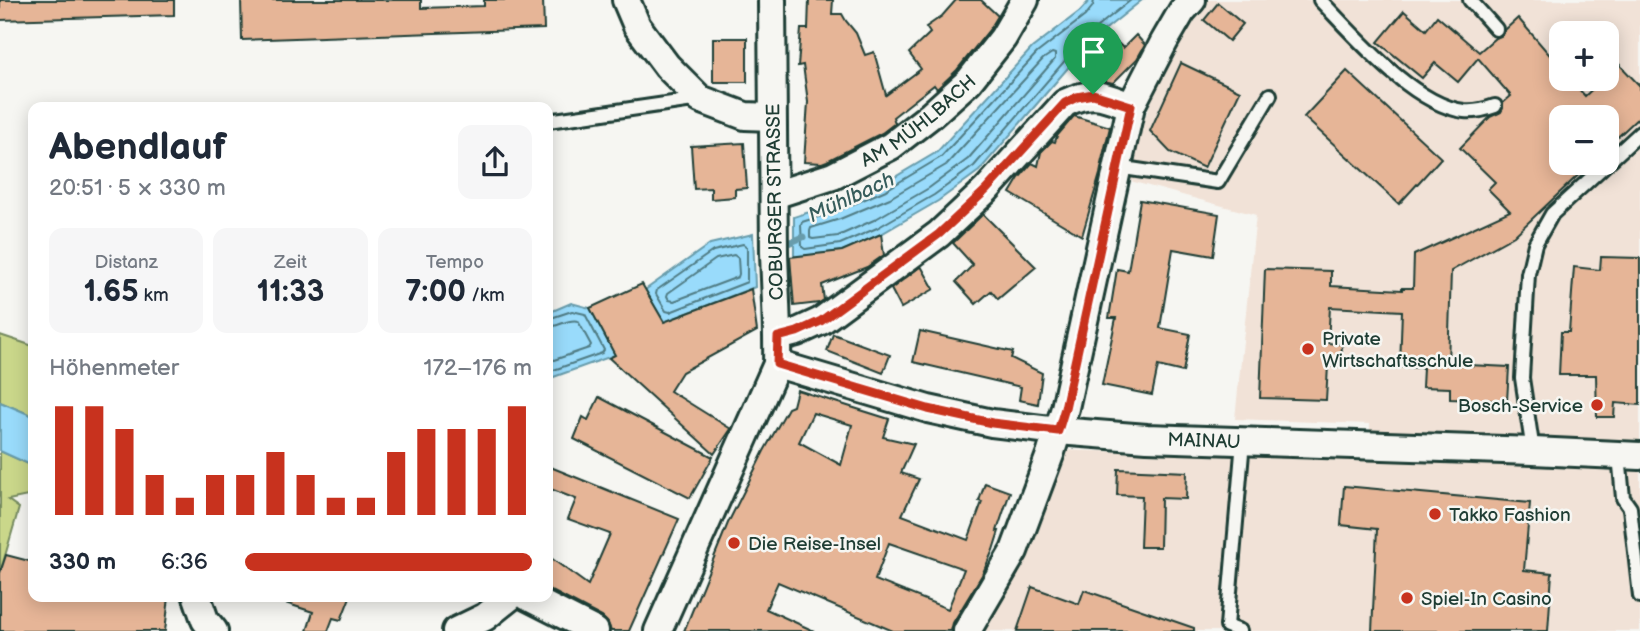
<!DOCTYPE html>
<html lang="de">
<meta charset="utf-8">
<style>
:root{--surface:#fff;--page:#f6f6f7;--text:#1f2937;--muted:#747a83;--accent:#c8321e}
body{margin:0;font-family:"Balsamiq Sans",sans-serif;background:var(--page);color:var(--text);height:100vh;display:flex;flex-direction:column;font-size:26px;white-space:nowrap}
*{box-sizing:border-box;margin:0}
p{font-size:23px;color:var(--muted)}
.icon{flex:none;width:38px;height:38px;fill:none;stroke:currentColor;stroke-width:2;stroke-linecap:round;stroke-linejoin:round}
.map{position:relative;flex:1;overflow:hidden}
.panel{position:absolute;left:28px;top:102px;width:525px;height:500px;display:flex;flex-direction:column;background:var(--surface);border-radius:14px;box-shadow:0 4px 18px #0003}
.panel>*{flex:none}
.buttons{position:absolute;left:1549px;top:21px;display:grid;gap:14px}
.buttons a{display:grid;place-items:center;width:70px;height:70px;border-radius:14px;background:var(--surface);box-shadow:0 4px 18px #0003;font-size:35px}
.pin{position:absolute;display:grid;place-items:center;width:60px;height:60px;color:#fff;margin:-72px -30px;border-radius:50% 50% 50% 0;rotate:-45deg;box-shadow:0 0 7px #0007}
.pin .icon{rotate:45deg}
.round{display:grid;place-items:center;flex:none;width:74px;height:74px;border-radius:14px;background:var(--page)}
.head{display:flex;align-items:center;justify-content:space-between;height:119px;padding:0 21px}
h1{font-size:38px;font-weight:800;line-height:52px}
.metrics{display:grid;grid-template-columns:repeat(3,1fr);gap:10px;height:119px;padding:7px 21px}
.metrics div{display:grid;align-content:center;border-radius:14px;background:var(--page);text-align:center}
.metrics b{font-size:30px;font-weight:800}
.metrics small{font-size:19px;font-weight:400}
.metrics p{font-size:19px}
.chart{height:196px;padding:14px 21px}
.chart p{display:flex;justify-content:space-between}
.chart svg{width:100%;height:126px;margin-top:7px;stroke:var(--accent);stroke-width:6}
ul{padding:0 21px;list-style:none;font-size:23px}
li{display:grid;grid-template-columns:112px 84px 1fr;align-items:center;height:52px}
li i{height:18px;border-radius:9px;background:var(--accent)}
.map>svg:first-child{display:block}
.built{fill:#f1e2d7;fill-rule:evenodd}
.green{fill:#cad78a;stroke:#748a5f;stroke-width:2}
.water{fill:#99dbfb;stroke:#689cab;stroke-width:2}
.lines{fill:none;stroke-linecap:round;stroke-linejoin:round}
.shore{stroke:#507c84;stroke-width:2}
.stream{stroke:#689cab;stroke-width:7}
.building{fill:#e6b597;stroke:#1f3d34;stroke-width:2;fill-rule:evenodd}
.service-casing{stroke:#1f3d34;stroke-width:18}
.minor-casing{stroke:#1f3d34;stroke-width:32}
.service{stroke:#f6f6f2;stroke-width:12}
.minor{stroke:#f6f6f2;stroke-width:26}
.route-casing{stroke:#fff;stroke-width:14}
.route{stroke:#c8321e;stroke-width:9}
.poi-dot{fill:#c8321e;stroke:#f6f6f2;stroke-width:2.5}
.labels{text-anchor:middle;stroke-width:5;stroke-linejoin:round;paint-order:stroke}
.street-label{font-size:19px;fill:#1f3d34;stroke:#f6f6f2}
.poi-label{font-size:19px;fill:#1f3d34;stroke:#f6f6f2;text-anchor:start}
.water-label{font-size:21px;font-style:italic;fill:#375d5c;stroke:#f6f6f2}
</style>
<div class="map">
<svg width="1640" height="631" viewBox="0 0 1640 631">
<rect width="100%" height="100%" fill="#f6f6f2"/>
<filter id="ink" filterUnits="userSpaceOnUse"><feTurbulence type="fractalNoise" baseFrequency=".0143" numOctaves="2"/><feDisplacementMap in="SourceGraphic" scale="14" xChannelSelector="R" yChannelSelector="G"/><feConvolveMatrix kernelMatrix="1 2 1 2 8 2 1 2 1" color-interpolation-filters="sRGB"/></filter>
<g filter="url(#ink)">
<!-- built -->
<path class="built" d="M 1206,0 L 1640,0 L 1640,631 L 974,631 L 1057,450 L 1370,458 L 1370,424 L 1235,419 L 1256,215 L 1123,179 L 1169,51 L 1198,8 ZM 1561,33 L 1606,33 L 1606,79 L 1561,79 ZM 1561,117 L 1606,117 L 1606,163 L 1561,163 Z"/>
<!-- green -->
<g class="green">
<path d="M 0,335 L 33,346 L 33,416 L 0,402 Z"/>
<path d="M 0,451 L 33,466 L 33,495 L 8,500 L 19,508 L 0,573 Z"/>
</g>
<!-- water -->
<g class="water">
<path d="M 1090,0 L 1142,0 L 1092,40 L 979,171 L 938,201 L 881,234 L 842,251 L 794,257 L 794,217 L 834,204 L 883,184 L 937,152 L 1032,48 L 1080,11 Z"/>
<path d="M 753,234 L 755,287 L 664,322 L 645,290 L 710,244 Z"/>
<path d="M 571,303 L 590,308 L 615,355 L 548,379 L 548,313 Z"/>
<path d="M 0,402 L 33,416 L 33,466 L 0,451 Z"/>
</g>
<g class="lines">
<!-- shore -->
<g class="shore">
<path d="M 1094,0 L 1093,6 L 1085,16 L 1037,53 L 941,157 L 886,190 L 837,211 L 802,222 L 801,225 L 802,247 L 805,249 L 840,244 L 877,228 L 934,195 L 974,166 L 1087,35 L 1131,0"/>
<path d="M 1052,53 L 1055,54 L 1055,59 L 968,159 L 929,188 L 874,220 L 838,236 L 813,239 L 810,238 L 810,231 L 811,228 L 840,219 L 890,198 L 946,165 L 1043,59 Z"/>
<path d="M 743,244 L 747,247 L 747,282 L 670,312 L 666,311 L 656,294 L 657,290 L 713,251 Z"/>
<path d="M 734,255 L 738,258 L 739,274 L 738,277 L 674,301 L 669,300 L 667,296 L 668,293 L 716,259 Z"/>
<path d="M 548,319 L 572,311 L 585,314 L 604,350 L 602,353 L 548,372"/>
<path d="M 548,327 C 559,327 568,318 578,321 L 591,345 L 589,348 L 548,362"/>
</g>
<!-- stream -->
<path class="stream" d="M 778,247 L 803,237"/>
</g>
<!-- building -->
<g class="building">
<path d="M 0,0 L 174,0 L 174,15 L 0,20 Z"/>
<path d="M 241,0 L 421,0 L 421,8 L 484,6 L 484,0 L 543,0 L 544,29 L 242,40 Z"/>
<path d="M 809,0 L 833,0 L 832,14 L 842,14 L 846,21 L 856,33 L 865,55 L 874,52 L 886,95 L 921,69 L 909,53 L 930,33 L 926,27 L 942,16 L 956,0 L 981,0 L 998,16 L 990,29 L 957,70 L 937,89 L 934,85 L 893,117 L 895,123 L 882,133 L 827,161 L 822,163 L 804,162 L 808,102 L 803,65 L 798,66 L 801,29 L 808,29 Z"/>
<path d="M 1218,3 L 1243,24 L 1229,41 L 1204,20 Z"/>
<path d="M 1404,11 L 1426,30 L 1437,16 L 1479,52 L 1495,38 L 1501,36 L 1505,30 L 1518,18 L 1561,68 L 1561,79 L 1570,79 L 1585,96 L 1603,79 L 1606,79 L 1606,75 L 1619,64 L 1640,86 L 1640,116 L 1606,148 L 1606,117 L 1561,117 L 1561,163 L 1591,163 L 1514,236 L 1451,271 L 1448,364 L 1509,367 L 1507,401 L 1450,399 L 1450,388 L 1422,387 L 1423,368 L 1400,367 L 1402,311 L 1330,307 L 1328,343 L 1342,344 L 1341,367 L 1328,366 L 1326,400 L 1260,398 L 1265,269 L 1331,271 L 1331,286 L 1402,290 L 1402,288 L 1413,288 L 1414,255 L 1510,211 L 1488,189 L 1495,182 L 1460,148 L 1490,117 L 1501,112 L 1503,108 L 1503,103 L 1511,96 L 1478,58 L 1458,82 L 1435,63 L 1422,78 L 1378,42 Z"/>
<path d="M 1136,35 L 1145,45 L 1137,59 L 1113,83 L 1099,80 L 1090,71 L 1118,43 L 1123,48 Z"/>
<rect x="713" y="38" width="34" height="44"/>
<path d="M 1181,63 L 1240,91 L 1204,168 L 1170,152 L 1150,131 Z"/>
<path d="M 1347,71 L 1441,158 L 1399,204 L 1304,117 Z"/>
<path d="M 1074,116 L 1110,127 L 1101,164 L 1102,164 L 1100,174 L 1082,236 L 1010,193 L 1019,178 L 1032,163 L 1038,166 L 1041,152 L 1052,141 L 1055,142 L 1057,136 Z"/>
<path d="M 744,143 L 747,188 L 735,189 L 735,197 L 711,199 L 711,188 L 694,189 L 691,146 Z"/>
<path d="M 1140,200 L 1219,214 L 1213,256 L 1173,249 L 1160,328 L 1190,334 L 1183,372 L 1158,366 L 1152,395 L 1102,385 L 1116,318 L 1109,318 L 1117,269 L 1128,271 Z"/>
<path d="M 983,214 L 1036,267 L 998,299 L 991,291 L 976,304 L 956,282 L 973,265 L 953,243 Z"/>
<path d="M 881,234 L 884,255 L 867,267 L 822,285 L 824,300 L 819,303 L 794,306 L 790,257 L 842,251 Z"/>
<path d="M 1601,257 L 1640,258 L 1640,405 L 1615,403 L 1614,417 L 1597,417 L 1596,375 L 1559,375 L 1561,332 L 1569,332 L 1574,267 L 1600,270 Z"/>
<path d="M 921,266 L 934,289 L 901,308 L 891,289 Z"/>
<path d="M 642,284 L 664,322 L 751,289 L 757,331 L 682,372 L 670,391 L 731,429 L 714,454 L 609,358 L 615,355 L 590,308 Z"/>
<path d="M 920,331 L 1013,352 L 1011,358 L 1042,373 L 1038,404 L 1019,400 L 1021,387 L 913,362 Z"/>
<path d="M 833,334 L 890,355 L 883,373 L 827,351 Z"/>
<path d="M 797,390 L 889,419 L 883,437 L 914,444 L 901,473 L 919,479 L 902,515 L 968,540 L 982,502 L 979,501 L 985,483 L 1010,492 L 997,531 L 999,531 L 993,550 L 982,575 L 953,623 L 951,631 L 893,631 L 778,582 L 766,609 L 814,631 L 684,631 L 728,523 L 764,451 L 788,408 L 793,406 ZM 813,413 L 852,425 L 841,465 L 799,442 ZM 889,543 L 964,569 L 948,609 L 875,580 Z"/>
<path d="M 599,397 L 713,457 L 690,498 L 574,439 L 583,417 L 588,420 Z"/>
<path d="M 548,466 L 679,519 L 629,631 L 611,631 L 608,623 L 602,617 L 548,589 L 548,556 L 588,585 L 610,534 L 568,519 L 576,499 L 548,488 Z"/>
<path d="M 1118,469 L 1187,472 L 1186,499 L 1161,498 L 1160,547 L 1140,547 L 1142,496 L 1117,495 Z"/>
<path d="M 1344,486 L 1530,503 L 1524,570 L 1552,573 L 1548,631 L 1372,631 L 1377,529 L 1341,525 Z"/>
<path d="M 6,555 L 33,562 L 33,597 L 169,597 L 165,631 L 0,631 L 0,573 Z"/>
<path d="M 1032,587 L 1079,604 L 1084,590 L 1194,628 L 1194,631 L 1017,631 Z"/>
<path d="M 279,597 L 350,597 L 341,620 L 333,618 L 328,631 L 307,631 L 313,612 L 279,601 Z"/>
</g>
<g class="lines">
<defs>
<g id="service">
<path d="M 1320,0 C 1354,35 1413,105 1464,111 C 1475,112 1484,110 1495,106"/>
<path d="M 1470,0 L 1496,29"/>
<path d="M 548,121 L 700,99"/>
<path d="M 1117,167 L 1218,182 L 1270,95"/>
<path d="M 1533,451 L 1522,378 L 1528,274 L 1535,244 L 1552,214 L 1640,133"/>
<path d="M 1619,455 L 1623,498 L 1630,508 L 1640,596"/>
<path d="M 1240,631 L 1227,626 L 1243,441"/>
</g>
<g id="minor">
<path d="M 626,0 L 637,26 L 667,66 L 700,99 L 745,116 L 772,117"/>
<path id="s1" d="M 774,195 L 833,176 L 891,146 L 931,115 L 969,81 L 1003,38 L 1025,0"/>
<path d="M 778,337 L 797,332 L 821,321 L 939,234 L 986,190 L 1065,103 C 1093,89 1104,96 1131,106"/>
<path id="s2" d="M 777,364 L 928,409 L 992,423 L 1058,431 L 1147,438 L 1533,451 L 1640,456"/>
<path d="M 197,597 L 205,620 L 214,631"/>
<path d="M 528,597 L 595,631"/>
<path d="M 456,631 L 485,617 L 510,597"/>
<path d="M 658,631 L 777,364 C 778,326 775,289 774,252 C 773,168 772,84 772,0"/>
<path d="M 967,631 L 1014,551 L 1051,452 L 1065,408 L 1131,106 L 1164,42 L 1182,11 L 1192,0"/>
</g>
</defs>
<!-- service casing -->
<use href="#service" class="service-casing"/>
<!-- minor casing -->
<use href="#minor" class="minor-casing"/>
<!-- service -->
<use href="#service" class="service"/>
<!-- minor -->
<use href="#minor" class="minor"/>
</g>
</g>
<g class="lines" filter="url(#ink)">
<defs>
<path id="route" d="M 1093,94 L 1131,106 L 1065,408 L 1058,431 L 992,423 L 928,409 L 777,364 L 778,337 L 797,332 L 821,321 L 939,234 L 986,190 L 1065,103 L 1077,97 Z"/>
</defs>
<!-- route casing -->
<use href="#route" class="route-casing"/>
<!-- route -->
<use href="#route" class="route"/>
</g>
<!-- markers -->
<g class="poi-dot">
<circle cx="1308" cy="349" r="7"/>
<circle cx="1597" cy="405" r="7"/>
<circle cx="1435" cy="514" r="7"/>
<circle cx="734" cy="543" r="7"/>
<circle cx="1407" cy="598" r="7"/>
</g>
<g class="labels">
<!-- street labels -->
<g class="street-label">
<text dy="7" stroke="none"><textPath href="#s1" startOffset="164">AM MÜHLBACH</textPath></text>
<text transform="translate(774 202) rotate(-91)" y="7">COBURGER STRASSE</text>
<text dy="7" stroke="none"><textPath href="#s2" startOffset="436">MAINAU</textPath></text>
</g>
<!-- poi labels -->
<g class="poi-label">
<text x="1322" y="345">Private<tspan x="1322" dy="22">Wirtschaftsschule</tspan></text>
<text x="1583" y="412" text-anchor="end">Bosch-Service</text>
<text x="1449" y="521">Takko Fashion</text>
<text x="748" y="550">Die Reise-Insel</text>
<text x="1421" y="605">Spiel-In Casino</text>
</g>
<!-- water labels -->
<g class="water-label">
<text transform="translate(851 197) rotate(-25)" y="7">Mühlbach</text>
</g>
</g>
</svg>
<div class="buttons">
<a>+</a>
<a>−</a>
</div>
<div class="pin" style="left:1093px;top:94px;background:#1e9e55"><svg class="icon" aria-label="arrive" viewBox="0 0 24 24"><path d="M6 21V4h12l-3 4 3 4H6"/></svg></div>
<section class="panel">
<div class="head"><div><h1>Abendlauf</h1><p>20:51 · 5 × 330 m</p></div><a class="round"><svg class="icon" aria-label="share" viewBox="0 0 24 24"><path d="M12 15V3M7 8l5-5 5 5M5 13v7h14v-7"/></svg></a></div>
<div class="metrics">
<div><p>Distanz</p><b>1.65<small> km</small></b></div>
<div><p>Zeit</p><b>11:33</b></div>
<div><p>Tempo</p><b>7:00<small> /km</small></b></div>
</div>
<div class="chart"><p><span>Höhenmeter</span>172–176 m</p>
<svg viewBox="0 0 160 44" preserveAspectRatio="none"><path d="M5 44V6M15 44V6M25 44V14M35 44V30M45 44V38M55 44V30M65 44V30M75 44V22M85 44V30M95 44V38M105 44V38M115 44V22M125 44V14M135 44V14M145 44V14M155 44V6"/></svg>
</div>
<ul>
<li><b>330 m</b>6:36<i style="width:100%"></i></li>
</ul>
</section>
</div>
